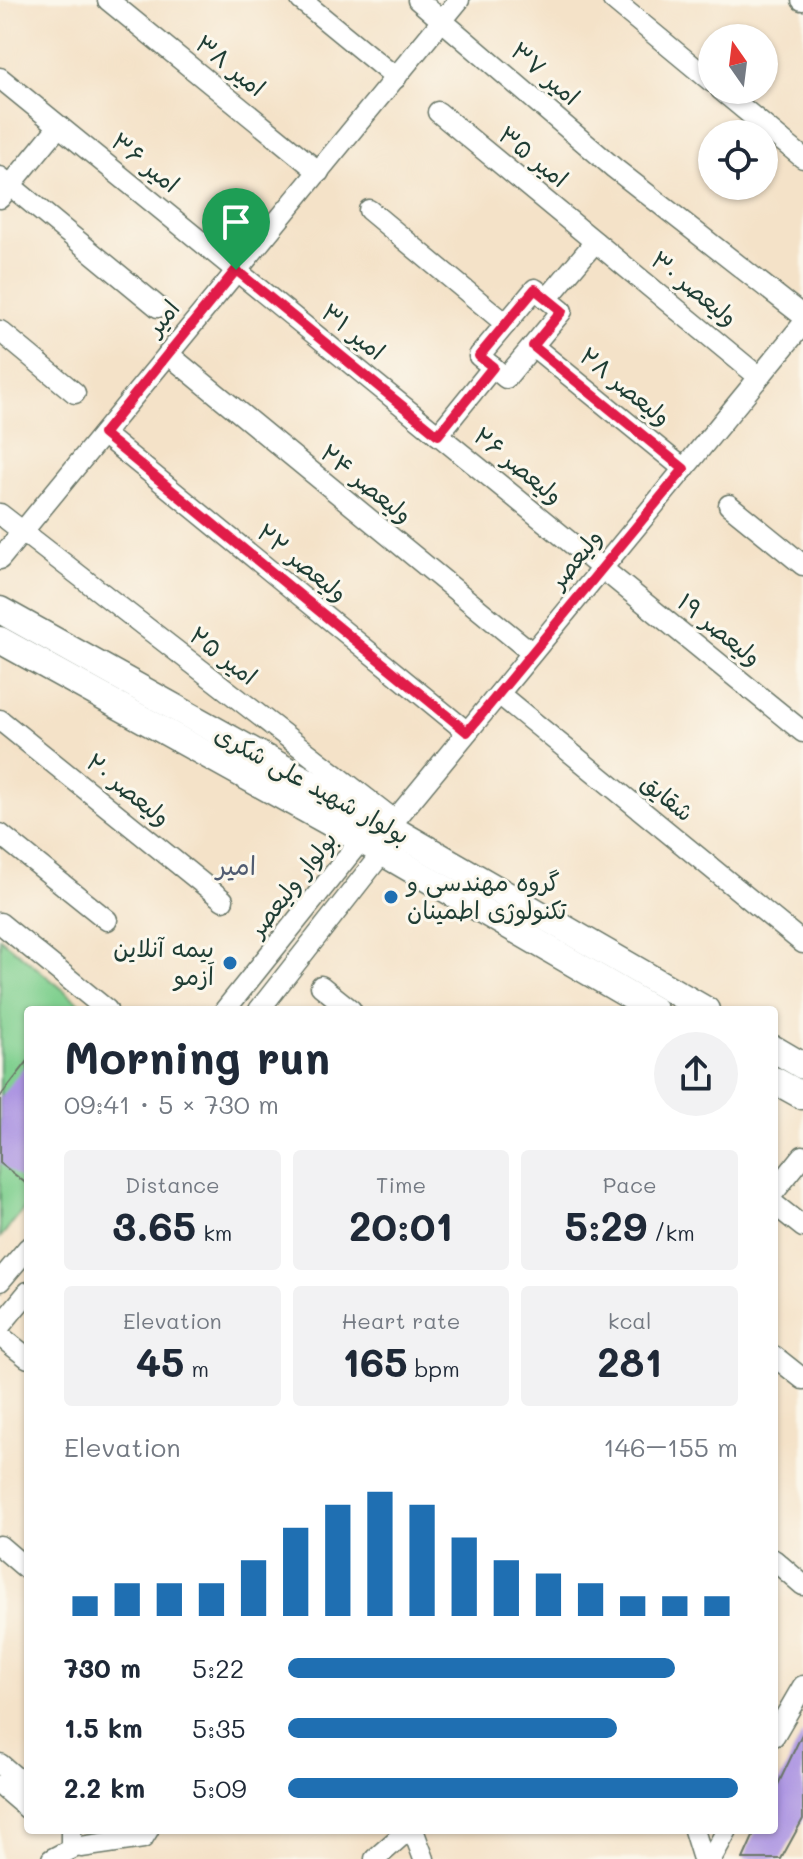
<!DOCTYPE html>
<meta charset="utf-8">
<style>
:root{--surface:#fff;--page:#f2f2f3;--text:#1f2937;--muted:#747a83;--accent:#1f6fb2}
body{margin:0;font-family:Mali,"Playpen Sans Arabic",sans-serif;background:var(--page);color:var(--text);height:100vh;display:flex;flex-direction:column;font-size:30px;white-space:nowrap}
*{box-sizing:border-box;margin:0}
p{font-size:26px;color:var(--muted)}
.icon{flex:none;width:44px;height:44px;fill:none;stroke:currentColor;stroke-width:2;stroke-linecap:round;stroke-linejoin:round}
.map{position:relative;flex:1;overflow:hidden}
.panel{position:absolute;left:24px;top:1006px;width:754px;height:828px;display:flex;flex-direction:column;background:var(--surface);border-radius:8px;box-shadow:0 2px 6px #0004}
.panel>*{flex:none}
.needle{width:52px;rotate:346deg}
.buttons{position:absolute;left:698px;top:24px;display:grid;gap:16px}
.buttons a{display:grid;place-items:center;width:80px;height:80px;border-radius:50%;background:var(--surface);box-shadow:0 2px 6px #0004;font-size:40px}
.pin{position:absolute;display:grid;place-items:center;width:68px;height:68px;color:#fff;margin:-82px -34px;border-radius:50% 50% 50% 0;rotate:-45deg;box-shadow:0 0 8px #0007}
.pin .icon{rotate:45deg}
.round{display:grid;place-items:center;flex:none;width:84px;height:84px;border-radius:42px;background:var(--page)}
.summary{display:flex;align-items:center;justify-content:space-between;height:136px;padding:0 40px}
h1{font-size:44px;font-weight:700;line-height:60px}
.metrics{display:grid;grid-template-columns:repeat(3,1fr);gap:12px;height:136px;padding:8px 40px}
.metrics div{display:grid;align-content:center;border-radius:8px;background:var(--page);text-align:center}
.metrics b{font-size:40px;font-weight:700}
.metrics small{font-size:22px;font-weight:400}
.metrics p{font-size:22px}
.chart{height:224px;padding:16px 40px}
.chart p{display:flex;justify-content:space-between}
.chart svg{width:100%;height:144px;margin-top:8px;stroke:var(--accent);stroke-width:6}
ul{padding:0 40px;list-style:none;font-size:26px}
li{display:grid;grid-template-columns:128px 96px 1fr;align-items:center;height:60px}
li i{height:20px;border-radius:10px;background:var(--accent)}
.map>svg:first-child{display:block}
.green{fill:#81d090;stroke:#508662;stroke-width:2}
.building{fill:#ad96e2}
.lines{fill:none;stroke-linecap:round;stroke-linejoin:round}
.minor-casing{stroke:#6a7768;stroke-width:23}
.major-casing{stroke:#6a7768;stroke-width:29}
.minor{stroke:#fff;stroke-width:20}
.major{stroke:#fff;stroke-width:26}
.route-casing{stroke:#fff;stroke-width:16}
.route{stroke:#e11d48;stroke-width:10}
.poi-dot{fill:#1f6fb2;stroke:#fbf7ec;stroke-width:3}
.labels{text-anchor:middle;stroke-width:6;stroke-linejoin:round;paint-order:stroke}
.street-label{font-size:24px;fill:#1f3d34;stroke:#fbf7ec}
.poi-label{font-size:24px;fill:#1f3d34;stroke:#fbf7ec;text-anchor:start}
.neighbourhood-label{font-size:26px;fill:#515c71;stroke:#fbf7ec}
</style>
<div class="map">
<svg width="803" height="1859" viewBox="0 0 803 1859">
<rect width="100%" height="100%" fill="#fbf7ec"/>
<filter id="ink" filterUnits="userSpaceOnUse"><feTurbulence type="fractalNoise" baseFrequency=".0125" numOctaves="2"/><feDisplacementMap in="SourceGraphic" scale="16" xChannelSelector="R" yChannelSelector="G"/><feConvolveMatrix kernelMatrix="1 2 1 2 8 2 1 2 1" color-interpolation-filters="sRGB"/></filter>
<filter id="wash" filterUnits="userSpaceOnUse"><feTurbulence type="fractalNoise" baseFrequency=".006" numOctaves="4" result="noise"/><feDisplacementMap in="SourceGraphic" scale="32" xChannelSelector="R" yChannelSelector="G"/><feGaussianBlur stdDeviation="1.8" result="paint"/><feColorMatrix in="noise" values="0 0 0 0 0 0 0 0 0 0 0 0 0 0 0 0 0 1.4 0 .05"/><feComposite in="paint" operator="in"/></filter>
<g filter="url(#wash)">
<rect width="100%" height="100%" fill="#f4e2c8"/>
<!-- green -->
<path class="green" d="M 0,938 L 88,1010 L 28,1010 L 28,1204 L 0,1238 Z"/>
<g id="blocks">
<!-- building -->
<g class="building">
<path d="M 28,1061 L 28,1185 L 0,1163 L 0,1097 Z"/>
<path d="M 803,1732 L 803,1819 L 781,1859 L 743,1859 L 756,1830 L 774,1830 L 774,1793 Z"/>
</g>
</g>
</g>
<g filter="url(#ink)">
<use href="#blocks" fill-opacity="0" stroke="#6a7768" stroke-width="2"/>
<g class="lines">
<defs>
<g id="minor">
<path d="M 108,0 L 319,172"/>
<path d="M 301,0 L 396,78"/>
<path d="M 418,0 L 614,168 L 803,316"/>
<path d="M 613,0 L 712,82"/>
<path d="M 802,0 L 803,0"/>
<path d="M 0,78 L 803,732"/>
<path d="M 721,90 L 803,158"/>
<path d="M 438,112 L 759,377"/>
<path d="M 0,177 L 158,307"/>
<path d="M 0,198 L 59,126"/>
<path d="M 369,210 L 506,324"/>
<path d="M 535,289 L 562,311 L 506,378 L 479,356 Z"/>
<path d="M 547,299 L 595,242"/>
<path d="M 0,331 L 75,393"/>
<path d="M 533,346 L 684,469"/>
<path d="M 168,354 L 532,653"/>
<path d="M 103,434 L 467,732"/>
<path d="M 438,435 L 493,367"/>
<path d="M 729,505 L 803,565"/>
<path d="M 0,514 L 389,816"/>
<path d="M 0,559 L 459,0"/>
<path d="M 499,694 L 803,943"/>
<path d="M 0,720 L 223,900"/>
<path d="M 0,834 L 107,920"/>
<path d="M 0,923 L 107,1010"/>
<path d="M 321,986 L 351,1010"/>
<path d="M 225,1010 L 361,840 L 371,836"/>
<path d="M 259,1010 L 382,853 L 389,827 L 395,820 L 803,324"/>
<path d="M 774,1192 L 803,1156"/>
<path d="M 774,1204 L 803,1227"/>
<path d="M 0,1281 L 28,1248"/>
<path d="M 0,1326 L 28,1292"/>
<path d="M 0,1336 L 28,1358"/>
<path d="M 774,1356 L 803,1379"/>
<path d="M 0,1546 L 28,1570"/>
<path d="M 774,1560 L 803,1585"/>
<path d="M 774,1736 L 803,1686"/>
<path d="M 0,1764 L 28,1788"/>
<path d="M 0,1785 L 28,1809"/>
<path d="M 71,1830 L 71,1844 L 81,1847 L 143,1838 L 148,1830"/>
<path d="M 413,1830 L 424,1859"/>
<path d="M 694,1830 L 703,1859"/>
<path d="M 52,1859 L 75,1847"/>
<path d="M 375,1859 L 408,1830"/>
<path d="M 711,1859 L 727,1830"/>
</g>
<g id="major">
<path d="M 0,610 L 389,827 L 706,1010"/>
<path d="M 0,640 L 361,840 L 654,1010"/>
<path d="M 774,1049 L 803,1066"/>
<path d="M 774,1080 L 803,1096"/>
</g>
</defs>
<!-- minor casing -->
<use href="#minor" class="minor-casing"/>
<!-- major casing -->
<use href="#major" class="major-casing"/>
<!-- minor -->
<use href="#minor" class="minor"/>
<!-- major -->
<use href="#major" class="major"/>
</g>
</g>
<g class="lines" filter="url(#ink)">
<defs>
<path id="route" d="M 236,270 L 438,435 L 493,367 L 479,356 L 535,289 L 562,311 L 533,346 L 684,469 L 467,732 L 103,434 Z"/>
</defs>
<!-- route casing -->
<use href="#route" class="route-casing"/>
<!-- route -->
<use href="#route" class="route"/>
</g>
<!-- markers -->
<g class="poi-dot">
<circle cx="391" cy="897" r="8"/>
<circle cx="230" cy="963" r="8"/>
</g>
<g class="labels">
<!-- street labels -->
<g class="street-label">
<text transform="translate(230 66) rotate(39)" y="8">امیر ۳۸</text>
<text transform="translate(545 74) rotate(41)" y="8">امیر ۳۷</text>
<text transform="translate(533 157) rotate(39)" y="8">امیر ۳۵</text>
<text transform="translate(145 163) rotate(39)" y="8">امیر ۳۶</text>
<text transform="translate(694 289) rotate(39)" y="8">ولیعصر ۳۰</text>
<text transform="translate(163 318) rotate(-51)" y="8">امیر</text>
<text transform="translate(353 332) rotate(39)" y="8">امیر ۳۱</text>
<text transform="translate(625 387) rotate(39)" y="8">ولیعصر ۲۸</text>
<text transform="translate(518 466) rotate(39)" y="8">ولیعصر ۲۶</text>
<text transform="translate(366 484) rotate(39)" y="8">ولیعصر ۲۴</text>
<text transform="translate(576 559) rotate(-51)" y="8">ولیعصر</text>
<text transform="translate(302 563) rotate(39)" y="8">ولیعصر ۲۲</text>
<text transform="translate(719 630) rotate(39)" y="8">ولیعصر ۱۹</text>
<text transform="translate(223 656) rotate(38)" y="8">امیر ۲۵</text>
<text transform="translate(312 785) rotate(29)" y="8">بولوار شهید علی شکری</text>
<text transform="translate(128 790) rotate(39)" y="8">ولیعصر ۲۰</text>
<text transform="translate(667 798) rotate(39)" y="8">شقایق</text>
<text transform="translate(293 884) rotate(-52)" y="8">بولوار ولیعصر</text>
</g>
<!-- poi labels -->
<g class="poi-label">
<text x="407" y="891">گروه مهندسی و<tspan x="407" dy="28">تکنولوژی اطمینان</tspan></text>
<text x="214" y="957" text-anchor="end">بیمه آنلاین<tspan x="214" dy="28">اَزمو</tspan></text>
</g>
<!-- neighbourhood labels -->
<g class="neighbourhood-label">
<text x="236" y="875">امیر</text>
</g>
</g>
</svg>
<div class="buttons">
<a><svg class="needle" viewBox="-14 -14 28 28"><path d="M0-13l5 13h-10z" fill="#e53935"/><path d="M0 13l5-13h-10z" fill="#747a83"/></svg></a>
<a><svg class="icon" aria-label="locate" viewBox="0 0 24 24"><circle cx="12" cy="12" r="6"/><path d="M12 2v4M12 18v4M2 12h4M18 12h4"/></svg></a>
</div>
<div class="pin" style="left:236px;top:270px;background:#1e9e55"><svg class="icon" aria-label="arrive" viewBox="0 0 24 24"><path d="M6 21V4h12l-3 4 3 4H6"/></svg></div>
<section class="panel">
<div class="summary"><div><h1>Morning run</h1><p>09:41 · 5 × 730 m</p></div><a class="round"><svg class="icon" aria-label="share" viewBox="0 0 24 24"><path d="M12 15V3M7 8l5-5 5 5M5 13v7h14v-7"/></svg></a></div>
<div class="metrics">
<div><p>Distance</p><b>3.65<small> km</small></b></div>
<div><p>Time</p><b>20:01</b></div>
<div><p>Pace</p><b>5:29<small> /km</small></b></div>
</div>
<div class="metrics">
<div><p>Elevation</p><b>45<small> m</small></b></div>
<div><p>Heart rate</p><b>165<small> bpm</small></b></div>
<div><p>kcal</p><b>281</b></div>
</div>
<div class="chart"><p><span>Elevation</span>146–155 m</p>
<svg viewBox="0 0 160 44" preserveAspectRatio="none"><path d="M5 44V38M15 44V34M25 44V34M35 44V34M45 44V27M55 44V17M65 44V10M75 44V6M85 44V10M95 44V20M105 44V27M115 44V31M125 44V34M135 44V38M145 44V38M155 44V38"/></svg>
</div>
<ul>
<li><b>730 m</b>5:22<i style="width:86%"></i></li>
<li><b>1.5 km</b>5:35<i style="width:73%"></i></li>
<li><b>2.2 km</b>5:09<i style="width:100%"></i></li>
</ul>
</section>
</div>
